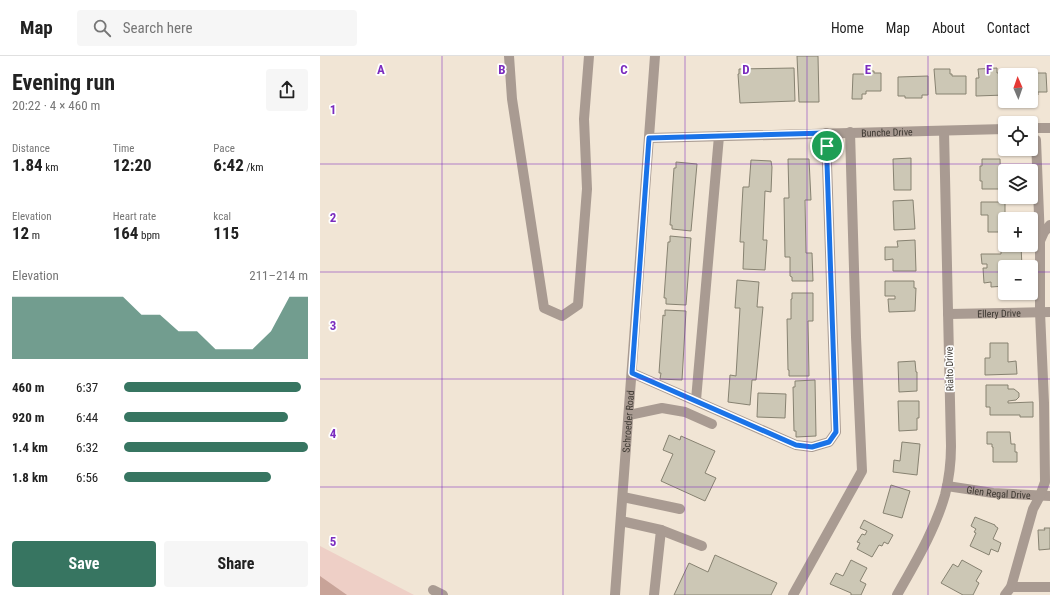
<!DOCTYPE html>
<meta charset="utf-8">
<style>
:root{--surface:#fff;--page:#f6f6f6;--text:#222;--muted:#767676;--line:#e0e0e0;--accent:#377561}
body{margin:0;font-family:"Roboto Condensed",sans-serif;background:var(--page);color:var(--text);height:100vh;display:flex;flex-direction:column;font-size:15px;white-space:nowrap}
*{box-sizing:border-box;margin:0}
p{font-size:13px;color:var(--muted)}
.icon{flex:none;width:22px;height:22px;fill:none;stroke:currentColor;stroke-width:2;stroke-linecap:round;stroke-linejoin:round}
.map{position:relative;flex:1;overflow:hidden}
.drawer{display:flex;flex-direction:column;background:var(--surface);width:320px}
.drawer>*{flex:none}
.needle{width:26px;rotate:358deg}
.fabs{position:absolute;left:678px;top:12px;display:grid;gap:8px}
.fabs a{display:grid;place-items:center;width:40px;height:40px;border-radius:4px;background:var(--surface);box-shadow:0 1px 3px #0004;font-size:20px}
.pin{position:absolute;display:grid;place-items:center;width:34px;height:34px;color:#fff;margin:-17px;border:2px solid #fff;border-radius:50%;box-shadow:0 1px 4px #0007}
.round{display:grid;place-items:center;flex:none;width:42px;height:42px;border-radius:4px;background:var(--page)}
.head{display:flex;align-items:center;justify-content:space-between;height:68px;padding:0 12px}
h1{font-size:22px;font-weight:700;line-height:30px}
.stats{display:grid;grid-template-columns:repeat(3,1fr);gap:6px;height:68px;padding:4px 12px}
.stats div{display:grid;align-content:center}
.stats b{font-size:17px;font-weight:700}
.stats small{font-size:11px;font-weight:400}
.stats p{font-size:11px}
.chart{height:112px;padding:8px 12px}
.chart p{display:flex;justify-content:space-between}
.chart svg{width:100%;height:72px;margin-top:4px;fill:var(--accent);opacity:.7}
.action{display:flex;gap:8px;margin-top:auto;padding:8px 12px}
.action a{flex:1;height:46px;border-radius:4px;background:var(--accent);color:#fff;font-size:16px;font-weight:700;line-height:46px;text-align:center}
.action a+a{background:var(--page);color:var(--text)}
ul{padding:0 12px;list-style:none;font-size:13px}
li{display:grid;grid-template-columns:64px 48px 1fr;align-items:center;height:30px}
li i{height:10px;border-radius:5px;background:var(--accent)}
header{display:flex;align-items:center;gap:24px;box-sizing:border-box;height:56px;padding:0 20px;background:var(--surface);border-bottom:1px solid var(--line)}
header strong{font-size:19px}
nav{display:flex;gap:22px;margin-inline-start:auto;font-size:14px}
.search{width:280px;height:36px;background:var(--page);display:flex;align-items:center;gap:10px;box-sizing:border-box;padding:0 14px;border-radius:4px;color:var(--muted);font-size:15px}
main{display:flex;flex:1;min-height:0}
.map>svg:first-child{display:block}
.green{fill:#eecfc6}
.forest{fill:#c8a398}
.building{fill:#ccc7b5;stroke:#878271}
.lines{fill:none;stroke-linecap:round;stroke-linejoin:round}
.minor{stroke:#a99b92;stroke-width:10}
.route-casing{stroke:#fff;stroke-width:8}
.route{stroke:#1a73e8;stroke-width:5}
.grid{fill:none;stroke:#7b2cbf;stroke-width:1;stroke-opacity:0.55}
.labels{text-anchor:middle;stroke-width:3.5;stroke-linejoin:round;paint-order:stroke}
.street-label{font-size:10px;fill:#3e3932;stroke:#fff}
.grid-label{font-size:13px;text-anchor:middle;font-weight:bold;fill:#7b2cbf;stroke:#fff;stroke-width:3.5;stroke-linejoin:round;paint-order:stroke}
</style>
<header>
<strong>Map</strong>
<div class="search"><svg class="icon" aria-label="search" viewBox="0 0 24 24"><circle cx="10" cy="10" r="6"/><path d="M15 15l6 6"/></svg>Search here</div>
<nav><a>Home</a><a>Map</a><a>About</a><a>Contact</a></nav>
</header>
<main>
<section class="drawer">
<div class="head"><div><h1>Evening run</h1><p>20:22 · 4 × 460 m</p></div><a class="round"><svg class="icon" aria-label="share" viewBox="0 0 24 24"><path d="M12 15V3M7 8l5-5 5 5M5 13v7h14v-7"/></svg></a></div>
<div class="stats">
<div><p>Distance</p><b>1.84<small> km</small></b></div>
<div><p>Time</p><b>12:20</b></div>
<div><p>Pace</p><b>6:42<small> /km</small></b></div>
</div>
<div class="stats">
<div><p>Elevation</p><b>12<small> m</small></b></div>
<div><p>Heart rate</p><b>164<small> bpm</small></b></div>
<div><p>kcal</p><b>115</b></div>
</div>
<div class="chart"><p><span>Elevation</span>211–214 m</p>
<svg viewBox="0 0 160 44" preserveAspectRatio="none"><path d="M0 44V6L10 6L20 6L30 6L40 6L50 6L60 6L70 17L80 17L90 27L100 27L110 38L120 38L130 38L140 27L150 6L160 6V44z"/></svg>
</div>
<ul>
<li><b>460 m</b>6:37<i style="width:96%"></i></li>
<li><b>920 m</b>6:44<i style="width:89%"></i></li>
<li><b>1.4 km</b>6:32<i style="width:100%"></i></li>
<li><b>1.8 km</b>6:56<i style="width:80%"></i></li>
</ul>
<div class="action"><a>Save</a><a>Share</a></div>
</section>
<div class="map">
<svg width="730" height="539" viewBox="0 0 730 539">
<rect width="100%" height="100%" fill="#f1e5d5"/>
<!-- green -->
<path class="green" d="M 0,490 L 94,539 L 0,539 Z"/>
<!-- forest -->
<path class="forest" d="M 0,520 L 27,539 L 0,539 Z"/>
<!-- building -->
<g class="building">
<path d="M 477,0 L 498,0 L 499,46 L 479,46 Z"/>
<path d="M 474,12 L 475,45 L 420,47 L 418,18 L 419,18 L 419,13 Z"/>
<path d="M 677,12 L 677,17 L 686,16 L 687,19 L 685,19 L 685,39 L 656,40 L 656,22 L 659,22 L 658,13 Z"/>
<path d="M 614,13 L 630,13 L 630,18 L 632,18 L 632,20 L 646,20 L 646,38 L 616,38 Z"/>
<path d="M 545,15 L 554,15 L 554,17 L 561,17 L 561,35 L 546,35 L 546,38 L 542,38 L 542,43 L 532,43 L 533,18 L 545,18 Z"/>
<path d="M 708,17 L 726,17 L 727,36 L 718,36 L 718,39 L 711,39 L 711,19 L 696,19 Z"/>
<path d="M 608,20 L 608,39 L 602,39 L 602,42 L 585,42 L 585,40 L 578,40 L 578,21 Z"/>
<path d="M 591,102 L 591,134 L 574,134 L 573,103 Z"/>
<path d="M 468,103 L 489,103 L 491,144 L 485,144 L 486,197 L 492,197 L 493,225 L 472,225 L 472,221 L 470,220 L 470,201 L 465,201 L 464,142 L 469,142 Z"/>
<path d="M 662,103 L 680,103 L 681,133 L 662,133 L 662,125 L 660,125 L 660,110 L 662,110 Z"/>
<path d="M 431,104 L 451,105 L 452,111 L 451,136 L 445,135 L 443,184 L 447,184 L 445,214 L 423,213 L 424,186 L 420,186 L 423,131 L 429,131 Z"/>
<path d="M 356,106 L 377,108 L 371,175 L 352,173 L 352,169 L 350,169 L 354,112 L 356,112 Z"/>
<path d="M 593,144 L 595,173 L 574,174 L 573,145 Z"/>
<path d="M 661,146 L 685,146 L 685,176 L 668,176 L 668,159 L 661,159 Z"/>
<path d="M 350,180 L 371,182 L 366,249 L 346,248 L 346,242 L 344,242 L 348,186 L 350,186 Z"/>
<path d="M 595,184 L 596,215 L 573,215 L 573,203 L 565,204 L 565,191 L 578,191 L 577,185 Z"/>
<path d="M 701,189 L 702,211 L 685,211 L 685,230 L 671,231 L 671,226 L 664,227 L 663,212 L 667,212 L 667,208 L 662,208 L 661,198 L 681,198 L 681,190 Z"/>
<path d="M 417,224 L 439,226 L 437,251 L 443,251 L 436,324 L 432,324 L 430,349 L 408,346 L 410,319 L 416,320 L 420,252 L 415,252 Z"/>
<path d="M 565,225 L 594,225 L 594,232 L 596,232 L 595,255 L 569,256 L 568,243 L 575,243 L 575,240 L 565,240 Z"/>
<path d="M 472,237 L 493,237 L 493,265 L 488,265 L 489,320 L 469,320 L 469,314 L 468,314 L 467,263 L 471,263 L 471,243 L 472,243 Z"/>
<path d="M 345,254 L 366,255 L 362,324 L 340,323 L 341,317 L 339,317 L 343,259 L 345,260 Z"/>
<path d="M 670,287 L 688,287 L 688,306 L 696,305 L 697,318 L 665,319 L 665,302 L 670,302 Z"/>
<path d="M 595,305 L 596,316 L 597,316 L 597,335 L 579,336 L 578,306 Z"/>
<path d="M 495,324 L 496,380 L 476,381 L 476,375 L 474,375 L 473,331 L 475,331 L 475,325 Z"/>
<path d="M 666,329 L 688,329 L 688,333 L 694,333 L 699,337 L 699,341 L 696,344 L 688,345 L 688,347 L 713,346 L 713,361 L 700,361 L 700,359 L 670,359 L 670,351 L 666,351 Z"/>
<path d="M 438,337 L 466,338 L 465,362 L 437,361 Z"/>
<path d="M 578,345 L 599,345 L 599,362 L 597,362 L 597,374 L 579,375 Z"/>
<path d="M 667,376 L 690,376 L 691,388 L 695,388 L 695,396 L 697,396 L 697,406 L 673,406 L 673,391 L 672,391 L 672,388 L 667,388 Z"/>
<path d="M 349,379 L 360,384 L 361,380 L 395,395 L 385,417 L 396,422 L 385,445 L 341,425 L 353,398 L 343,394 Z"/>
<path d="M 582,386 L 600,388 L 597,419 L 573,416 L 574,404 L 580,405 Z"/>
<path d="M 571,429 L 590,435 L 582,462 L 563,457 Z"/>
<path d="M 655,461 L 675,469 L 675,470 L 678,472 L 673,483 L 681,487 L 678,496 L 671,493 L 669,499 L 650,490 L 656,477 L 654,476 L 656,473 L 651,470 Z"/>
<path d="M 544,464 L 573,479 L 568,488 L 564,486 L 562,490 L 559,489 L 552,501 L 537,493 L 540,487 L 537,486 L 542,478 L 545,479 L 547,475 L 540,472 Z"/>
<path d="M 724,472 L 730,472 L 730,493 L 719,494 L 718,474 L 725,474 Z"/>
<path d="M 395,499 L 457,527 L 451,539 L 354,539 L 369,507 L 388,516 Z"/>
<path d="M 531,504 L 547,512 L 540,525 L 546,528 L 541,539 L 531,539 L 531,537 L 510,528 L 516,517 L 523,520 Z"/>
<path d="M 642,504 L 662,515 L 656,525 L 659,527 L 653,539 L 643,539 L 621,527 L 633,508 L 638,511 Z"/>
</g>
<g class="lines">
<!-- minor -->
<g class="minor">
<path d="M 189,0 L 192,43 L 224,252 L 242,260 L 258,249 L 267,133 L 264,63 L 269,0"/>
<path d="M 711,72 L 730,72"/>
<path id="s1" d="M 329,82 L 685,73"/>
<path d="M 716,84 L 720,184"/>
<path id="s2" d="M 628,258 L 730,256"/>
<path d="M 312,317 L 476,389 L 492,391 L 509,386 L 516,376 L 506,77"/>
<path d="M 376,344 L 399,80"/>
<path d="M 309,359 L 342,352 L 365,356 L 392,368"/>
<path id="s3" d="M 627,430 L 673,437 L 730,440"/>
<path d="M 303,441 L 360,453"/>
<path d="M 301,465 L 341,474 L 382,490"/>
<path d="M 691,531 L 730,531"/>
<path d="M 113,534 L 123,539"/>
<path id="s4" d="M 295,539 L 335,0"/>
<path d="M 334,539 L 341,474"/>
<path d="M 473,539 L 542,415 L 536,281 L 530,76"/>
<path d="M 577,539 C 595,507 615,474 625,439 C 629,423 631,407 631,390 L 624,75"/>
<path d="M 685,539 L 691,531 L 713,453 L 720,440 L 725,426 L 724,347 L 720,256 L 720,185 L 724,176 L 730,169"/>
</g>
</g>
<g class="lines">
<defs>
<path id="route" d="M 506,77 L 516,376 L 509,386 L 492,391 L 476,389 L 312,317 L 329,82 Z"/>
</defs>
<!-- route casing -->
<use href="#route" class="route-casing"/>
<!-- route -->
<use href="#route" class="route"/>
</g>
<!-- grid -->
<path class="grid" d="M 122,0 L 122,539M 243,0 L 243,539M 365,0 L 365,539M 487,0 L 487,539M 608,0 L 608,539M 0,108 L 730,108M 0,216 L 685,216M 711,216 L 730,216M 0,323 L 730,323M 0,431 L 730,431"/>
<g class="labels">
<!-- street labels -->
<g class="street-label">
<text dy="4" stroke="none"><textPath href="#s1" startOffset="238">Bunche Drive</textPath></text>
<text dy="4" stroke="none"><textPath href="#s2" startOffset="51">Ellery Drive</textPath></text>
<text transform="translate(629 313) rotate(-91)" y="4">Rialto Drive</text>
<text dy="4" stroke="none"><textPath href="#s4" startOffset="174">Schroeder Road</textPath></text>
<text dy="4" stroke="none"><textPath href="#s3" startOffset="52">Glen Regal Drive</textPath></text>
</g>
</g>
<g class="grid-label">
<text x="61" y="18">A</text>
<text x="182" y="18">B</text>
<text x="304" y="18">C</text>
<text x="426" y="18">D</text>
<text x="548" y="18">E</text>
<text x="669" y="18">F</text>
<text x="13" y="58">1</text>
<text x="13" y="166">2</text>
<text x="13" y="274">3</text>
<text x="13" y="382">4</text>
<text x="13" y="490">5</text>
</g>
</svg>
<div class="fabs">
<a><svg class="needle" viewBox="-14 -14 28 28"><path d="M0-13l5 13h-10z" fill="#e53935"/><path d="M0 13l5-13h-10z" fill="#767676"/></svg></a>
<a><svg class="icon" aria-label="locate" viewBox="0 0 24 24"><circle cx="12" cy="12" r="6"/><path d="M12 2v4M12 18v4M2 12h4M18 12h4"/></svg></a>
<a><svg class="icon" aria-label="layers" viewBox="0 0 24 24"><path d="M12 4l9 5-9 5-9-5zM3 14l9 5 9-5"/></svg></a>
<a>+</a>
<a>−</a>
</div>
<div class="pin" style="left:507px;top:90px;background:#1e9e55"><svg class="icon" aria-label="arrive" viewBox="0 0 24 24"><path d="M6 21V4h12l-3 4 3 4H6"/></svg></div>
</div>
</main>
